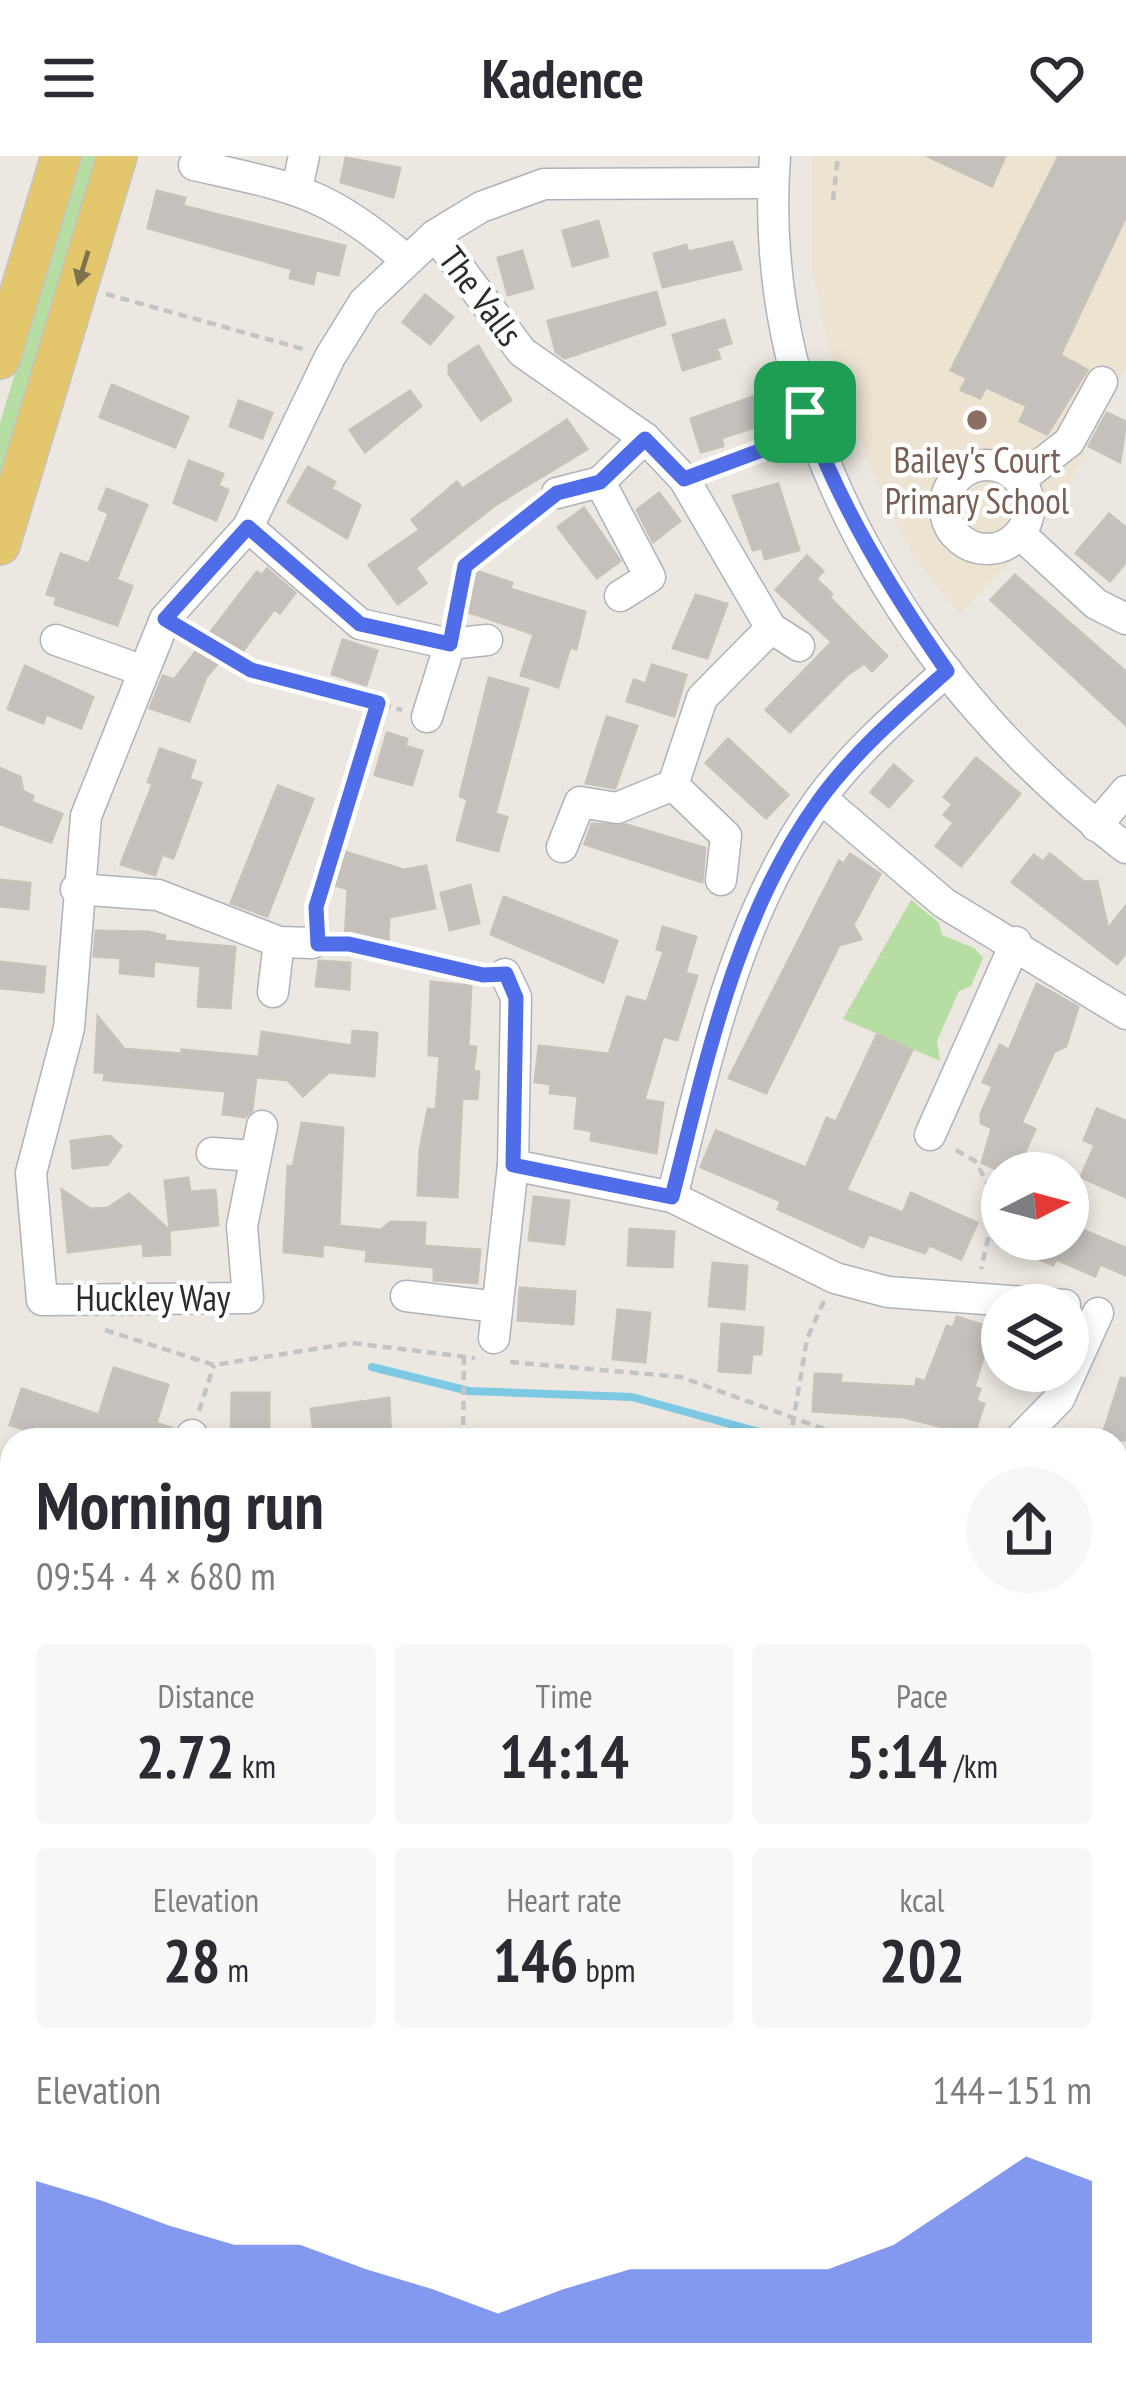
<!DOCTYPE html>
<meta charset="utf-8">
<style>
:root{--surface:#fff;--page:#f7f7f7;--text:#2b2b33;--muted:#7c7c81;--accent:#506de9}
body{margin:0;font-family:"PT Sans Narrow",sans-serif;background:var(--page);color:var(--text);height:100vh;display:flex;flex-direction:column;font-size:45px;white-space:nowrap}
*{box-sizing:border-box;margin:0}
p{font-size:39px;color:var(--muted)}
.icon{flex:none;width:66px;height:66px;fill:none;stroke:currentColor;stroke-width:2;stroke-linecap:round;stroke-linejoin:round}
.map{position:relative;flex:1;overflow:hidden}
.drawer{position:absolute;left:0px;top:1272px;width:1128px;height:975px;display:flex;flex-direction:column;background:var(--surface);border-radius:36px 36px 0 0;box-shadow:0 6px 18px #0003}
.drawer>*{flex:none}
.needle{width:78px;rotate:84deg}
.controls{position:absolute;left:981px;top:996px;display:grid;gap:24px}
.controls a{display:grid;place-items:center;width:108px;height:108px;border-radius:50%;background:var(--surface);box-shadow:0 6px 18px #0003;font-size:60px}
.pin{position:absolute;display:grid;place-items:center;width:102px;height:102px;color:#fff;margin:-51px;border-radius:24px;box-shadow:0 6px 18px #0006}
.round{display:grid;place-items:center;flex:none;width:126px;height:126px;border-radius:63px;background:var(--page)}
.head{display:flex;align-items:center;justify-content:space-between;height:204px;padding:0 36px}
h1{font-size:66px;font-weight:600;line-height:90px}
.figures{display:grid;grid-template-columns:repeat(3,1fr);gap:18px;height:204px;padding:12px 36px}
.figures div{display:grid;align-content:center;border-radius:12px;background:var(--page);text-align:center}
.figures b{font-size:60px;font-weight:600}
.figures small{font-size:33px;font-weight:400}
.figures p{font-size:33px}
.chart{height:336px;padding:24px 36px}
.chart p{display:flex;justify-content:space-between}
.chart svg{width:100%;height:216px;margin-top:12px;fill:var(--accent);opacity:.7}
header{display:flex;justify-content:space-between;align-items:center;height:156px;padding:0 36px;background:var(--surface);font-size:54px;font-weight:600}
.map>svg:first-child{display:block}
.education{fill:#ece3d1}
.green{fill:#b6dda2}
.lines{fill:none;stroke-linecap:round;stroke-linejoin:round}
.stream{stroke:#7dc9e3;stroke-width:8}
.building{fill:#c5c0bc;stroke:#c7c2b9;stroke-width:3}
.minor-casing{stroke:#b0b2bb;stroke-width:33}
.major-casing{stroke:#c4c4c4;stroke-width:42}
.path{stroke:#c4c4c4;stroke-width:4.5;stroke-dasharray:9 6;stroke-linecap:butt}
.minor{stroke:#fff;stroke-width:30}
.major{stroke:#e4c76d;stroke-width:39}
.oneway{fill:#7f7249}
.route-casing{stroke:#fff;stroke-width:24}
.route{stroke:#506de9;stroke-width:15}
.education-dot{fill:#8d6e63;stroke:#fff;stroke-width:4.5}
.labels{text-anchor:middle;stroke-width:9;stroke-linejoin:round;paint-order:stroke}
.street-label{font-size:36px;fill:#2c2c2c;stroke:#fff}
.education-label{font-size:36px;fill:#785e54;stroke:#fff}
</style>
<header><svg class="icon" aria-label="menu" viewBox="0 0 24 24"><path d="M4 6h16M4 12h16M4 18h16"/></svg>Kadence<svg class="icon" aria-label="heart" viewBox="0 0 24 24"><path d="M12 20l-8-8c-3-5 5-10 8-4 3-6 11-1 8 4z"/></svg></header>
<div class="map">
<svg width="1126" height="2246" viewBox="0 0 1126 2246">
<rect width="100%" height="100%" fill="#ece7e0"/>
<!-- education -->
<path class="education" d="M 812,0 L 1126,0 L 1126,211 L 1056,356 L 960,458 L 913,400 L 873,318 L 829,196 L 812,111 Z"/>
<!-- green -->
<g class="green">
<path d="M 81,0 L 97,0 L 0,323 L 0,267 Z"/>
<path d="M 911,744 L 939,767 L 942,779 L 974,792 L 983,802 L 971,830 L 959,835 L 937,885 L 940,905 L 843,863 Z"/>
</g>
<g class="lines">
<!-- stream -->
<g class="stream">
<path d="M 372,1211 L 469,1235 L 632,1241 L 788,1284"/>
<path d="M 1116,1422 L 1126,1426"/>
</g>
</g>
<!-- building -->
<g class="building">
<path d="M 927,0 L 1005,0 L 992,30 Z"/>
<path d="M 1059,0 L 1126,0 L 1126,60 L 1060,199 L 1087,214 L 1047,278 L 1020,265 L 1027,250 L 986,231 L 980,242 L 961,234 L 967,222 L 951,214 Z"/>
<path d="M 346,2 L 400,12 L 393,41 L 341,26 Z"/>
<path d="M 157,35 L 185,42 L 183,50 L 345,90 L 338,119 L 316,114 L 313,128 L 290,122 L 292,113 L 148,72 Z"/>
<path d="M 598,65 L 608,100 L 573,110 L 563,75 Z"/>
<path d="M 732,86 L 741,113 L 663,131 L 654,98 L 686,89 L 688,96 Z"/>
<path d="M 522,95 L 533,132 L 508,139 L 498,102 Z"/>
<path d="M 656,136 L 665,168 L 565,202 L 556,196 L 548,165 Z"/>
<path d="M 425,139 L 453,161 L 430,188 L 403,166 Z"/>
<path d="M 724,164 L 731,187 L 716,192 L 720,202 L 683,214 L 673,179 Z"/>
<path d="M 478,190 L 511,244 L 481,264 L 449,218 L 449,209 Z"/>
<path d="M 112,229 L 188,261 L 175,291 L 100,261 Z"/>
<path d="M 410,235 L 421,250 L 365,296 L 350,274 Z"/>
<path d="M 766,236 L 774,265 L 721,282 L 723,290 L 701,296 L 691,263 Z"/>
<path d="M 239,245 L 272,257 L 262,282 L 230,270 Z"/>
<path d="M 1107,257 L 1126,266 L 1120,306 L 1089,290 Z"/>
<path d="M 567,264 L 587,293 L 495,349 L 415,412 L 426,427 L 398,448 L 369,409 L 420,374 L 412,364 L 457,326 L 462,333 Z"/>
<path d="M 189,305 L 223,318 L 218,330 L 228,334 L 216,364 L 174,347 Z"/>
<path d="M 308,311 L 335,326 L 331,333 L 360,349 L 347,382 L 288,346 Z"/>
<path d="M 778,328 L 799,394 L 765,403 L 762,392 L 753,394 L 733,340 Z"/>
<path d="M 107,333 L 147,349 L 116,424 L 132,430 L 117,469 L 55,448 L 57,441 L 47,438 L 61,398 L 89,408 L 109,357 L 99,353 Z"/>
<path d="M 659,337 L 680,365 L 653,386 L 637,354 Z"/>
<path d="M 584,352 L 620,405 L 597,422 L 558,371 Z"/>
<path d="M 1109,358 L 1126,372 L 1126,406 L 1110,425 L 1076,397 Z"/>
<path d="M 807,400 L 823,415 L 816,423 L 832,438 L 829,441 L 887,500 L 872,515 L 864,507 L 847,519 L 790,576 L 766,554 L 832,486 L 776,434 Z"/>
<path d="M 267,413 L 295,437 L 280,457 L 274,453 L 239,500 L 230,493 L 206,521 L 189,565 L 150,552 L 163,520 L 174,524 L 257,416 L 262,419 Z"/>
<path d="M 476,415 L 512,427 L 510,433 L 585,456 L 576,493 L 570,491 L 558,531 L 521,519 L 534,478 L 463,454 Z"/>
<path d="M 1015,419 L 1126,516 L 1126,569 L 991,444 Z"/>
<path d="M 696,439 L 727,448 L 707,502 L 673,492 Z"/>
<path d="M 343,484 L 377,495 L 366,529 L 332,518 Z"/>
<path d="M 652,509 L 686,519 L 674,560 L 627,545 L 634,524 L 646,528 Z"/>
<path d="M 25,510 L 93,541 L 81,572 L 46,558 L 43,567 L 8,553 Z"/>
<path d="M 489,522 L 528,533 L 495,658 L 507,661 L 498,695 L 457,684 L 468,643 L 460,640 Z"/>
<path d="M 607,561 L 637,570 L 615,632 L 586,627 Z"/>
<path d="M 387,577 L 407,583 L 405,590 L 422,595 L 412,629 L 375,619 Z"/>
<path d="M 728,583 L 788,639 L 766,662 L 706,607 Z"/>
<path d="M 160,593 L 195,605 L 189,623 L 201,627 L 173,702 L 162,698 L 155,719 L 121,708 L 153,628 L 148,626 Z"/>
<path d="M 976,602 L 1020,638 L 961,710 L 936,690 L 954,667 L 944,659 L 953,648 L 944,641 Z"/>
<path d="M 894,609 L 912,625 L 889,651 L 871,636 Z"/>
<path d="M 0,612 L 20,621 L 23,635 L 33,640 L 31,646 L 62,658 L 51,686 L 0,668 Z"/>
<path d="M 278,630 L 313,643 L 267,760 L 231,747 Z"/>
<path d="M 592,668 L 627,669 L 705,692 L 702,726 L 585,688 Z"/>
<path d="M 345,696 L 404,714 L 426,710 L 435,752 L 389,761 L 388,785 L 345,782 L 348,733 L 335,729 Z"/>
<path d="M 850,698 L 880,718 L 853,769 L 861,783 L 839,789 L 766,937 L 729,922 L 839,705 L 844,708 Z"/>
<path d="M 1050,698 L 1084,726 L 1097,725 L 1108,773 L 1126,750 L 1126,797 L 1117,808 L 1012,726 L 1034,699 L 1043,706 Z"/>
<path d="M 0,724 L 30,727 L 28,753 L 0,750 Z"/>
<path d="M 470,729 L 479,767 L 450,774 L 441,737 Z"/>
<path d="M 504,741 L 617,785 L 603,826 L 491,778 Z"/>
<path d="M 663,771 L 696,781 L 685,817 L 697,820 L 677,884 L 663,880 L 644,944 L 663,947 L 656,997 L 591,984 L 592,975 L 575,972 L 578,940 L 550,937 L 551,928 L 535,926 L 539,890 L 609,898 L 627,841 L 647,846 L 664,795 L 657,793 Z"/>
<path d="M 96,775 L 148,776 L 165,780 L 164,785 L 235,791 L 230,852 L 198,850 L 201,810 L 154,805 L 153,820 L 120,817 L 121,802 L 94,800 Z"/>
<path d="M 319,805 L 350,807 L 349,833 L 316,830 Z"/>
<path d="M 0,806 L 45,811 L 43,836 L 0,832 Z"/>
<path d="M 431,826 L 471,830 L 468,890 L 476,891 L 473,915 L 479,916 L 477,943 L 462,942 L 457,1041 L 418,1039 L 420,994 L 428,953 L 436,954 L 440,900 L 429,899 Z"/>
<path d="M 1037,828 L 1078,851 L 1066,890 L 1054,896 L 1021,967 L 1035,973 L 1016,1017 L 1006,1017 L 982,1007 L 992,972 L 981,967 L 981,958 L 993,930 L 983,926 L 1000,889 L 1009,894 Z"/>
<path d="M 98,861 L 124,893 L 182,898 L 182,894 L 259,901 L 262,876 L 352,890 L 353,875 L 377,877 L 374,920 L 329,916 L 303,940 L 288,924 L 256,921 L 252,954 L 245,961 L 223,958 L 226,935 L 104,924 L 105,917 L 95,916 Z"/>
<path d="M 877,879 L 912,894 L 846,1034 L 903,1057 L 911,1037 L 977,1067 L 961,1103 L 929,1089 L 925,1097 L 869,1078 L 863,1091 L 778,1053 L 781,1045 L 701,1011 L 716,975 L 806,1012 L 827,962 L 836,966 Z"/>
<path d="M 1097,953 L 1126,965 L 1126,1041 L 1081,1021 L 1095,989 L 1084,984 Z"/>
<path d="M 302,967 L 343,972 L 339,1070 L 381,1074 L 391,1066 L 425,1067 L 424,1090 L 480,1094 L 477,1127 L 434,1124 L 434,1111 L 366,1105 L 367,1094 L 323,1088 L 322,1100 L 284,1096 L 288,1010 L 293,1011 Z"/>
<path d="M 110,980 L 121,990 L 108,1008 L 73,1012 L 71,985 Z"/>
<path d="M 188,1022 L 190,1036 L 215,1034 L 218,1069 L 170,1074 L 165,1025 Z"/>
<path d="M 62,1034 L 90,1053 L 108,1052 L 129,1038 L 169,1074 L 170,1098 L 144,1100 L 143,1087 L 68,1096 Z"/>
<path d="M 534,1041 L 569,1045 L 564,1088 L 529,1084 Z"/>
<path d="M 1068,1068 L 1126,1092 L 1126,1119 L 1100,1108 L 1095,1120 L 1056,1103 L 1053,1109 L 992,1083 L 1068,1083 Z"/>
<path d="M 630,1073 L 674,1076 L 672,1111 L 628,1109 Z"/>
<path d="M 713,1107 L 747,1110 L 744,1153 L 709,1150 Z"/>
<path d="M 520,1132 L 575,1136 L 573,1168 L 518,1164 Z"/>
<path d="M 618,1154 L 650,1157 L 645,1206 L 613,1203 Z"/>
<path d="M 957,1161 L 1002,1175 L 1002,1190 L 985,1196 L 974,1231 L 980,1233 L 976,1245 L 984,1248 L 974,1279 L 904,1261 L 813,1255 L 815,1218 L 841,1219 L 840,1227 L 915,1231 L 917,1223 L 925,1226 L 947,1170 L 953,1172 Z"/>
<path d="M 722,1168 L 763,1172 L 761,1198 L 752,1198 L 750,1217 L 719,1215 Z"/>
<path d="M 114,1212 L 168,1229 L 156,1267 L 174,1273 L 172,1284 L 20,1284 L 24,1273 L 10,1269 L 22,1233 L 99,1259 Z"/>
<path d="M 1121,1222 L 1126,1223 L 1126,1284 L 1101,1284 Z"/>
<path d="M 232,1237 L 269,1237 L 269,1284 L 231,1284 Z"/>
<path d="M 389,1242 L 391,1284 L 315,1284 L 311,1253 Z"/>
</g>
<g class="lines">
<defs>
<g id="minor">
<path d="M 775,0 C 754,273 915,532 1126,692"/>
<path d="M 194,9 C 292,31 327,35 405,103"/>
<path d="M 297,32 L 304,0"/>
<path d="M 435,79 L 522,196 L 645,282 L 684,323 L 771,472 L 799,490"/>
<circle cx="987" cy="351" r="42"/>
<path d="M 1020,324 L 1069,286 L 1102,226"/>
<path d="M 600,326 L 650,421 L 620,440"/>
<path d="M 557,337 L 600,326 L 645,282"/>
<path d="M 248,371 L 360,468 L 450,488 L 487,484"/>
<path d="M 1020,378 L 1096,448 L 1126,463"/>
<path d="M 56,484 L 141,514"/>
<path d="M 427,561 L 450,488"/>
<path d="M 673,629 L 726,680 L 721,724"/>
<path d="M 821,642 L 944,747 L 1126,858"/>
<path d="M 1096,670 L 1126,635"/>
<path d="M 562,691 L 580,646 L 617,652 L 673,629 L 702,542 L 771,472"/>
<path d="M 76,733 L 158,739 L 279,786 L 312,787"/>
<path d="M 273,836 L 279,786"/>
<path d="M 262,970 L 242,1070 L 248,1142 L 42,1144 L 31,1017 L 69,872 L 86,660 L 165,463 L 248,371 L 330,201 L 364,146 L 435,79 L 481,51 L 544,28 L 773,27"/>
<path d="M 930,979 L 1016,786"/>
<path d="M 212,997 L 255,1000"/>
<path d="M 513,1009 L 672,1041 L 835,1122 L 888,1136 L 1065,1149"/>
<path d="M 672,1041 C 706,907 735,761 818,646 C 853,597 902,555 947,515"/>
<path d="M 406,1140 L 497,1151"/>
<path d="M 494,1182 L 513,1009 L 516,841 L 505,818"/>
<path d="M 191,1284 L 192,1279"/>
<path d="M 1019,1284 L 1059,1243 L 1098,1157"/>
<path d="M 4,1343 L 6,1395"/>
<path d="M 0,1579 L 12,1584"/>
<path d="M 1116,1626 L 1126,1614"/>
<path d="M 1116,1829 L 1126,1848"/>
<path d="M 0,1835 L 12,1838"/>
<path d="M 0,1923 L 12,1917"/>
<path d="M 1124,1935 L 1126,1923"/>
<path d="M 1116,2133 L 1126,2132"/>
</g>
<g id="major">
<path d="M 0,203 L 61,0"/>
<path d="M 0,389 L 117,0"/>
</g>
</defs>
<!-- minor casing -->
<use href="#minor" class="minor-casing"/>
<!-- major casing -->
<use href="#major" class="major-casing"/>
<!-- path -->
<g class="path">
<path d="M 833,44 L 838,0"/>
<path d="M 106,138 L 303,193"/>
<path d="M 711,313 L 789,280"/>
<path d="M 456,459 L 465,410 L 534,354"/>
<path d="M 188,476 L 251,514 L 378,547"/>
<path d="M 317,759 L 378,547 L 402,554"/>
<path d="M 341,788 L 476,817"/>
<path d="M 956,994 L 975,1005 L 997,1044 L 981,1113"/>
<path d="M 105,1174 L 214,1209 L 352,1187 L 475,1202"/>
<path d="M 510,1206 L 681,1221 L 854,1284"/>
<path d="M 199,1255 L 214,1209"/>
<path d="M 463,1284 L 464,1201"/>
<path d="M 790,1284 L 807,1183 L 824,1145"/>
<path d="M 1116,1378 L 1126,1381"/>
<path d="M 1116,1582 L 1126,1568"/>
<path d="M 1116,1696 L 1126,1682"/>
</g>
<!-- minor -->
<use href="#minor" class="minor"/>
<!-- major -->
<use href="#major" class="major"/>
</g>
<!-- one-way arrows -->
<defs><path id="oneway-solid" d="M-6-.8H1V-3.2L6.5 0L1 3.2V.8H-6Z" transform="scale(3)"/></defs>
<use class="oneway" href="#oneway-solid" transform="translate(83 112) rotate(107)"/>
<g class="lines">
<defs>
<path id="route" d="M 805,256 C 841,352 889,431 947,515 C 902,555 853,597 818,646 C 735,761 706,907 672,1041 L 513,1009 L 516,842 L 506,818 L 483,819 L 349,788 L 318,788 L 316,751 L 378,547 L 251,514 L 165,463 L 248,371 L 360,468 L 450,488 L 465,410 L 557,337 L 600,326 L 645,283 L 684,323 L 786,285 Z"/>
</defs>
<!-- route casing -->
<use href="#route" class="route-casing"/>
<!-- route -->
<use href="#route" class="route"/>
</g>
<!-- markers -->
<circle class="education-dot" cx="977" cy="264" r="12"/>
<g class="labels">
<!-- street labels -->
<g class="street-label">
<text transform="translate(481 140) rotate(53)" y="13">The Valls</text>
<text x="153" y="1155">Huckley Way</text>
</g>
<!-- education labels -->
<g class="education-label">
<text x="977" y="317">Bailey's Court<tspan x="977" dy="41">Primary School</tspan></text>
</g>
</g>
</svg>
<div class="controls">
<a><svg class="needle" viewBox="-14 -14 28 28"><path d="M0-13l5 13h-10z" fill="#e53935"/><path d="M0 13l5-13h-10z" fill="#7c7c81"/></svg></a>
<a><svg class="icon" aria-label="layers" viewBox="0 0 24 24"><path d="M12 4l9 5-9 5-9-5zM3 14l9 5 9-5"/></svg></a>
</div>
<div class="pin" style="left:805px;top:256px;background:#1e9e55"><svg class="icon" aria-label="arrive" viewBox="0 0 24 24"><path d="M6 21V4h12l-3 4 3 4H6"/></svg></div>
<section class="drawer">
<div class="head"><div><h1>Morning run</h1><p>09:54 · 4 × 680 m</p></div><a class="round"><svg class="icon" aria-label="share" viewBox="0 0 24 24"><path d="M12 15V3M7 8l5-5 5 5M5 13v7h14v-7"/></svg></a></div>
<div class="figures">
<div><p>Distance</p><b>2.72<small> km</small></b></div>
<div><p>Time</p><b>14:14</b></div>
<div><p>Pace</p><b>5:14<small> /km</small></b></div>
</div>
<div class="figures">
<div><p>Elevation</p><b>28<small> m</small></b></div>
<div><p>Heart rate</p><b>146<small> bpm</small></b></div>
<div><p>kcal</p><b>202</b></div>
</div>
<div class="chart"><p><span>Elevation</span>144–151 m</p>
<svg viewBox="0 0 160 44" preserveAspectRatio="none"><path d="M0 44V11L10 15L20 20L30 24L40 24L50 29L60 33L70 38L80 33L90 29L100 29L110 29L120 29L130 24L140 15L150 6L160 11V44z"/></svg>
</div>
</section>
</div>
